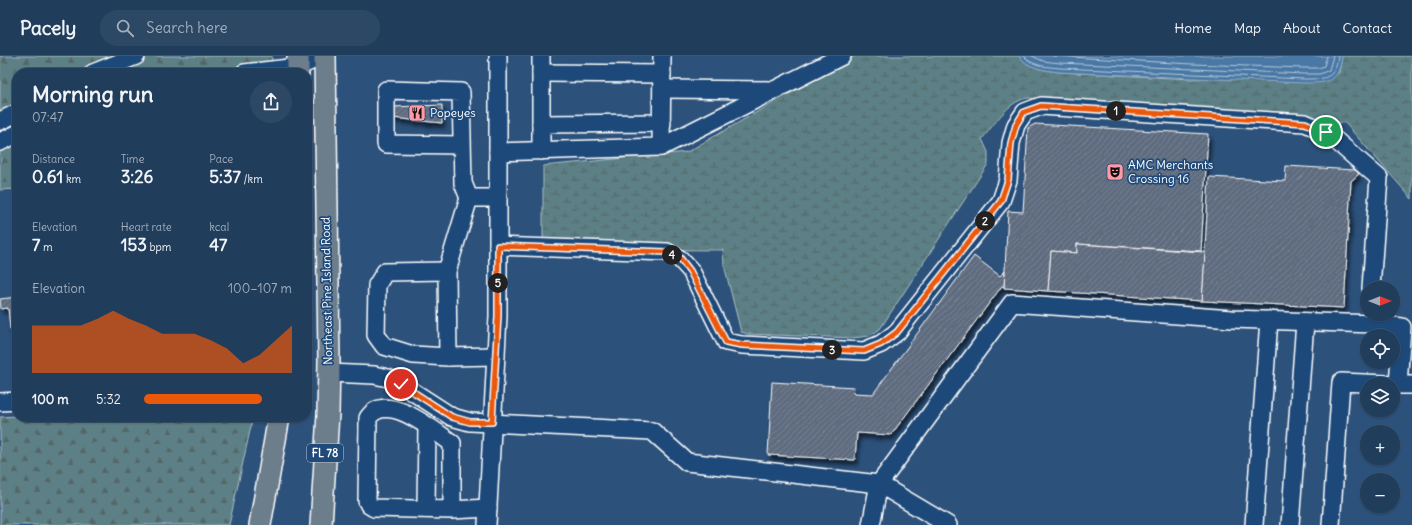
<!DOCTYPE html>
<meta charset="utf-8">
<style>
:root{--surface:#213d5c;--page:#2d4865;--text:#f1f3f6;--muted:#a2aebb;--line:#3e5672;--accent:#ea580c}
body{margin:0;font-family:Delius,sans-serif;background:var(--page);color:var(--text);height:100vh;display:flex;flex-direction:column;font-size:15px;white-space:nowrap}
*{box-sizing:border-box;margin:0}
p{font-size:13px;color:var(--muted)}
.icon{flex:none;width:22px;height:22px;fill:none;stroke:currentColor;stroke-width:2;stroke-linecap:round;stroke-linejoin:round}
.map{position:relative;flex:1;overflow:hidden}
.drawer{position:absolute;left:12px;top:12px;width:300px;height:354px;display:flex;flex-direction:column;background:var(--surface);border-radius:16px;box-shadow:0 1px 3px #0004,0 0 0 1px var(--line)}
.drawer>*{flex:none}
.needle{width:26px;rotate:90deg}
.buttons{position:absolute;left:1360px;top:225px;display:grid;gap:8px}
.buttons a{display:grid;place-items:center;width:40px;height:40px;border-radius:50%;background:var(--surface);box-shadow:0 1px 3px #0004,0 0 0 1px var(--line);font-size:20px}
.pin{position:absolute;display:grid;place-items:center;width:34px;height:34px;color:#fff;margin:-17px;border:2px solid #fff;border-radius:50%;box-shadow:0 1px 4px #0007}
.km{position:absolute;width:20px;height:20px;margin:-10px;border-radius:50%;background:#222;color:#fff;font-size:11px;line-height:20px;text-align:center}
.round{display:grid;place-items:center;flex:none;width:42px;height:42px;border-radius:21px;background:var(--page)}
.summary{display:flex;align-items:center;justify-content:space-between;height:68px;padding:0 20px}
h1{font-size:22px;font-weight:700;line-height:30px}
.stats{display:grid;grid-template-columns:repeat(3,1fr);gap:6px;height:68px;padding:4px 20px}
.stats div{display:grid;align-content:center}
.stats b{font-size:17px;font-weight:700}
.stats small{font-size:11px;font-weight:400}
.stats p{font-size:11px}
.chart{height:112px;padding:8px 20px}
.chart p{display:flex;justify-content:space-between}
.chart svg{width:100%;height:72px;margin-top:4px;fill:var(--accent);opacity:.7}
ul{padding:0 20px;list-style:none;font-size:13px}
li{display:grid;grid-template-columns:64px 48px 1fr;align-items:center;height:30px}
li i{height:10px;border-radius:5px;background:var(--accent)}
header{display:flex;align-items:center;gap:24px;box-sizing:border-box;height:56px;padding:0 20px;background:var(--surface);border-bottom:1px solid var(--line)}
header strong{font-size:19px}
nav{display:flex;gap:22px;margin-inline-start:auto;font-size:14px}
.search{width:280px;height:36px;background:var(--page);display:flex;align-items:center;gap:10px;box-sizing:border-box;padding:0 14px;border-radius:22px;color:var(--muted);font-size:15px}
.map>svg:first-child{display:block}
.forest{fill:url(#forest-firs);stroke:#aec0c2}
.wetland{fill:url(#wetland-marsh);stroke:#aec0c2}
.water{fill:#4978a5;stroke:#92aec9}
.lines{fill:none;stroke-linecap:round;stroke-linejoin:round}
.shore{stroke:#b6c9db;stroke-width:1}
.building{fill:url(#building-hatch);stroke:#fff;filter:url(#shadow)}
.minor-casing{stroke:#fff;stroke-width:20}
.major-casing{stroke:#fff;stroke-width:24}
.minor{stroke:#1f4a7a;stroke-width:17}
.major{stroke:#6c7d8b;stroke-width:21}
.route-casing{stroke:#fff;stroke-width:8}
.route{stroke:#ea580c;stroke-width:5}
.labels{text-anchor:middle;stroke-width:3.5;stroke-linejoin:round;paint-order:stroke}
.shield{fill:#1f4a7a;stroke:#bcc9d7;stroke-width:1}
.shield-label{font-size:11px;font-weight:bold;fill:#fff}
.poi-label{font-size:12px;fill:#fff;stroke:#1f4a7a;text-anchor:start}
.street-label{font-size:12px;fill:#fff;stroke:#1f4a7a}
</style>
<header>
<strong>Pacely</strong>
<div class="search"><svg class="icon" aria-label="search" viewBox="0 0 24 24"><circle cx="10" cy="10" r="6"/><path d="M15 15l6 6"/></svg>Search here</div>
<nav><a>Home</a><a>Map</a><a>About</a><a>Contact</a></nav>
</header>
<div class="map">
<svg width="1412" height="469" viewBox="0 0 1412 469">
<defs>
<pattern id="forest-firs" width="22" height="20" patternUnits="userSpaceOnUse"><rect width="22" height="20" fill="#5c8085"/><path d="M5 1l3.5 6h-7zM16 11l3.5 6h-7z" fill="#546668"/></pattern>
<pattern id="wetland-marsh" width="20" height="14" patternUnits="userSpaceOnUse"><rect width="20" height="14" fill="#5c8085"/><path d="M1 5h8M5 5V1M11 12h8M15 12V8" fill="none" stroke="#546668"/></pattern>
<pattern id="building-hatch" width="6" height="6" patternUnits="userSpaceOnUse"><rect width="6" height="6" fill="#5f6c7f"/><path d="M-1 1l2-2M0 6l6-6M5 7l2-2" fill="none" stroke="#778292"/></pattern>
<filter id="shadow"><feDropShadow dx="2.5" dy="4.5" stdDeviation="2" flood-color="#0009"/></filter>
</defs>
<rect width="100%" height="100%" fill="#2c517b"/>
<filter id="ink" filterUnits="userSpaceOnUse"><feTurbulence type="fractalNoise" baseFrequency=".025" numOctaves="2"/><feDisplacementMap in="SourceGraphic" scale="8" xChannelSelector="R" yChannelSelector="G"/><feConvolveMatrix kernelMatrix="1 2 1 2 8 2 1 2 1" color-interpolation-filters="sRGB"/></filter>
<g filter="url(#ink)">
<!-- forest -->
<g class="forest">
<path d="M 0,0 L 272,0 L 272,17 L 17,17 L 17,133 L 0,134 Z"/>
<path d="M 17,360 L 17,361 L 253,361 L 229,469 L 0,469 L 0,361 Z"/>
</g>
<!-- wetland -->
<path class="wetland" d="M 855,0 L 1019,0 C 1028,13 1045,14 1059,16 L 1191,23 L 1339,17 L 1342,0 L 1412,0 L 1412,143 L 1345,67 L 1027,42 C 1007,46 995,68 982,83 L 988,96 L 988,108 L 880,273 L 869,280 L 853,282 L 748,278 L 741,276 L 724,209 L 723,194 L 543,193 L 543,110 L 687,96 Z"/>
<!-- water -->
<path class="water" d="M 1019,0 L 1342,0 C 1339,27 1328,27 1304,27 L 1059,16 C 1045,14 1028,13 1019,0 Z"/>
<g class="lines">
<!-- shore -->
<g class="shore">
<path d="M 1024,0 C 1031,10 1048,11 1060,12 L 1304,23 C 1325,23 1335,24 1338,0"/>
<path d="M 1032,0 L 1043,5 L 1060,7 L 1304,18 L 1320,18 L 1329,14 L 1333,0"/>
<path d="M 1053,0 L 1192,8 L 1304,12 L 1319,12 L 1324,10 L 1327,0"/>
</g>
</g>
<!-- building -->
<g class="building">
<path d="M 442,49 L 442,67 L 392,62 L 392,51 Z"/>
<path d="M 1035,68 L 1208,78 L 1201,195 L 1077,188 L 1077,197 L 1051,195 L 1048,235 L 1004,232 L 1008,155 L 1023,156 L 1028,72 Z"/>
<path d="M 1286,110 L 1355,114 L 1359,118 L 1351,125 L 1344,252 L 1202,245 L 1209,121 L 1285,125 Z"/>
<path d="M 1077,188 L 1205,196 L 1202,245 L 1048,235 L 1051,195 L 1077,197 Z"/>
<path d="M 974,200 L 1000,220 L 1005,215 L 1004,230 L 1002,230 L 891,379 L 857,377 L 855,404 L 768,399 L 772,326 L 854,331 L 853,337 L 873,338 Z"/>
<path d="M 17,241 L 17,272 L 10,273 L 8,252 L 1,253 L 0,243 Z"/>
</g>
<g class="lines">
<defs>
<g id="minor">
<path d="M 541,0 L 541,95"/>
<path d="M 93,17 L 136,0"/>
<path d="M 244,17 L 298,11 L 322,0"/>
<path d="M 541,17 L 662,18"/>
<path d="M 662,33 L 771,34"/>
<path d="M 0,65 L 17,57"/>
<path d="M 541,68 L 662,67"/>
<path d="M 0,86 L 17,78"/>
<path d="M 462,89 L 386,88 L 386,34 L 461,36 L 463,127 L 469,142 L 498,142"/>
<path d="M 661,91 L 842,0"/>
<path d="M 498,96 L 661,91 L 662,0"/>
<path d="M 498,190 L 667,196 L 680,203 L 691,215 L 726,286 L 742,289 L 864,295 L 881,288 L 897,276 L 1001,145 L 1008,124 L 1011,87 L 1016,69 L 1025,56 L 1041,50 L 1305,67 L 1326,76 L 1379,122 L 1371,232"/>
<path d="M 447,215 L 385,216 L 377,229 L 376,279 L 384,290 L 413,299 L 448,301 L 496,300"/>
<path d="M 1374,268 L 1377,273 L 1389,274 L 1394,270 L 1402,271 L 1398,329 L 1412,329"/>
<path d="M 448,301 L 447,215 L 469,142"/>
<path d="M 329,317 L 374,319 L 388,322 L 401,328 L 452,361 L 470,366 L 652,375 L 687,406 L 879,428 L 1012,247 L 1232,263 L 1374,268"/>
<path d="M 0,346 L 17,345"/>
<path d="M 426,453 L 427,370"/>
<path d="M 452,454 L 374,452 L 369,449 L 367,445 L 368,362 C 386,334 434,375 452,387 L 452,454 L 488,452"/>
<path d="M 487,469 L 498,260 L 498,0"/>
<path d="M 871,469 L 879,428 L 948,469"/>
<path d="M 1254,469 L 1269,264"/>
<path d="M 1290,469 L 1305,266"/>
<path d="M 1331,469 L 1341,326 L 1386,328"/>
</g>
<g id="major">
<path d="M 298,17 L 298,0"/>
<path d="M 260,469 L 279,361"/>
<path d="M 321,469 L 328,358 L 329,305 L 325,0"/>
</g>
</defs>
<!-- minor casing -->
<use href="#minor" class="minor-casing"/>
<!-- major casing -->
<use href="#major" class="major-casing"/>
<!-- minor -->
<use href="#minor" class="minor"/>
<!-- major -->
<use href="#major" class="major"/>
</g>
</g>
<g class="lines" filter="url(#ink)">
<defs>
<path id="route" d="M 401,328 L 452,361 L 470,366 L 492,366 L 498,260 L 498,190 L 667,196 L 680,202 L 690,215 L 726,286 L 742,289 L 864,295 L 881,288 L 897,276 L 1001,145 L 1008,124 L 1011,87 L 1016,69 L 1024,56 L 1041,50 L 1305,67 L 1326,76"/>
</defs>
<!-- route casing -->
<use href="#route" class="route-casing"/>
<!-- route -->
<use href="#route" class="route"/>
</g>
<!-- icons -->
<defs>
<symbol id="restaurant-square" viewBox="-11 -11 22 22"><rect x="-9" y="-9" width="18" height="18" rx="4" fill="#ff9aa2" stroke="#1f4a7a"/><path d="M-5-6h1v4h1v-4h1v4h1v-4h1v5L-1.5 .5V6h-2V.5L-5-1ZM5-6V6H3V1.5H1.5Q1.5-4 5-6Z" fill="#111"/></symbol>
<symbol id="theatre-square" viewBox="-11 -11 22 22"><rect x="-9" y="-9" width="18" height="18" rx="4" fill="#ff9aa2" stroke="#1f4a7a"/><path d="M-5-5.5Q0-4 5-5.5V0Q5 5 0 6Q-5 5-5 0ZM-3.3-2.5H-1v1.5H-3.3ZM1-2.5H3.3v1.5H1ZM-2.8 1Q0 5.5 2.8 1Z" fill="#111"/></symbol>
</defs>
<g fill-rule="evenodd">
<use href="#restaurant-square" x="407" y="47" width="20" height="20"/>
<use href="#theatre-square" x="1105" y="106" width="20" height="20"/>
</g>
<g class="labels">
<!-- shield labels -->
<rect class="shield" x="307" y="388" width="36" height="18" rx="3"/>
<g class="shield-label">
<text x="325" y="401">FL 78</text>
</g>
<!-- poi labels -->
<g class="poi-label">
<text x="430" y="61">Popeyes</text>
<text x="1128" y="113">AMC Merchants<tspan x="1128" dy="14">Crossing 16</tspan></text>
</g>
<!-- street labels -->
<g class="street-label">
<text transform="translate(327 235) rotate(-91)" y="4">Northeast Pine Island Road</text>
</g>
</g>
</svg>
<div class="buttons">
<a><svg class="needle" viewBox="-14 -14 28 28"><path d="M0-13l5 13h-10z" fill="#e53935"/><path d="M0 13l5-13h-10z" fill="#a2aebb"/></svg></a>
<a><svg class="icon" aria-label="locate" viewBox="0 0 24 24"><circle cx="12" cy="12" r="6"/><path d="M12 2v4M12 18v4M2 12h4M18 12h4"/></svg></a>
<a><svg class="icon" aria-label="layers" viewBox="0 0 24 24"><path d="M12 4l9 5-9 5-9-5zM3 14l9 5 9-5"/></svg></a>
<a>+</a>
<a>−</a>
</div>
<div class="pin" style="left:1326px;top:76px;background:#1e9e55"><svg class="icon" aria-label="arrive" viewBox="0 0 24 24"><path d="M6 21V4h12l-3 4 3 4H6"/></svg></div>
<div class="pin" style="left:401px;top:328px;background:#d93025"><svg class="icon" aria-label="check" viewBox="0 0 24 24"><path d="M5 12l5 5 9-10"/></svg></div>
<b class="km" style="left:1116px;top:55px">1</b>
<b class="km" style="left:985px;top:165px">2</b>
<b class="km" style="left:832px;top:294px">3</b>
<b class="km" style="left:672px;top:199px">4</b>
<b class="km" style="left:498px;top:227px">5</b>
<section class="drawer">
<div class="summary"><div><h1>Morning run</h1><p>07:47</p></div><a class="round"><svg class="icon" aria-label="share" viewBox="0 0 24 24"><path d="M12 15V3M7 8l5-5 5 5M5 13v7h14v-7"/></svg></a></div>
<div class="stats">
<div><p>Distance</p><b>0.61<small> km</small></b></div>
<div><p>Time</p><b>3:26</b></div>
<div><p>Pace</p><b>5:37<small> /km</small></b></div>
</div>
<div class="stats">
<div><p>Elevation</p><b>7<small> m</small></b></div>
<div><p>Heart rate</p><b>153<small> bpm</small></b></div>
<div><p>kcal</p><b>47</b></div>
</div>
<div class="chart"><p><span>Elevation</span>100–107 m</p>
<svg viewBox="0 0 160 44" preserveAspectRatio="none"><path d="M0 44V15L10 15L20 15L30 15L40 11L50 6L60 11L70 15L80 20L90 20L100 20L110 24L120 29L130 38L140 33L150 24L160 15V44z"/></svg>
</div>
<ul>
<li><b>100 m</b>5:32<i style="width:80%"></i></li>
</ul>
</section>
</div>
